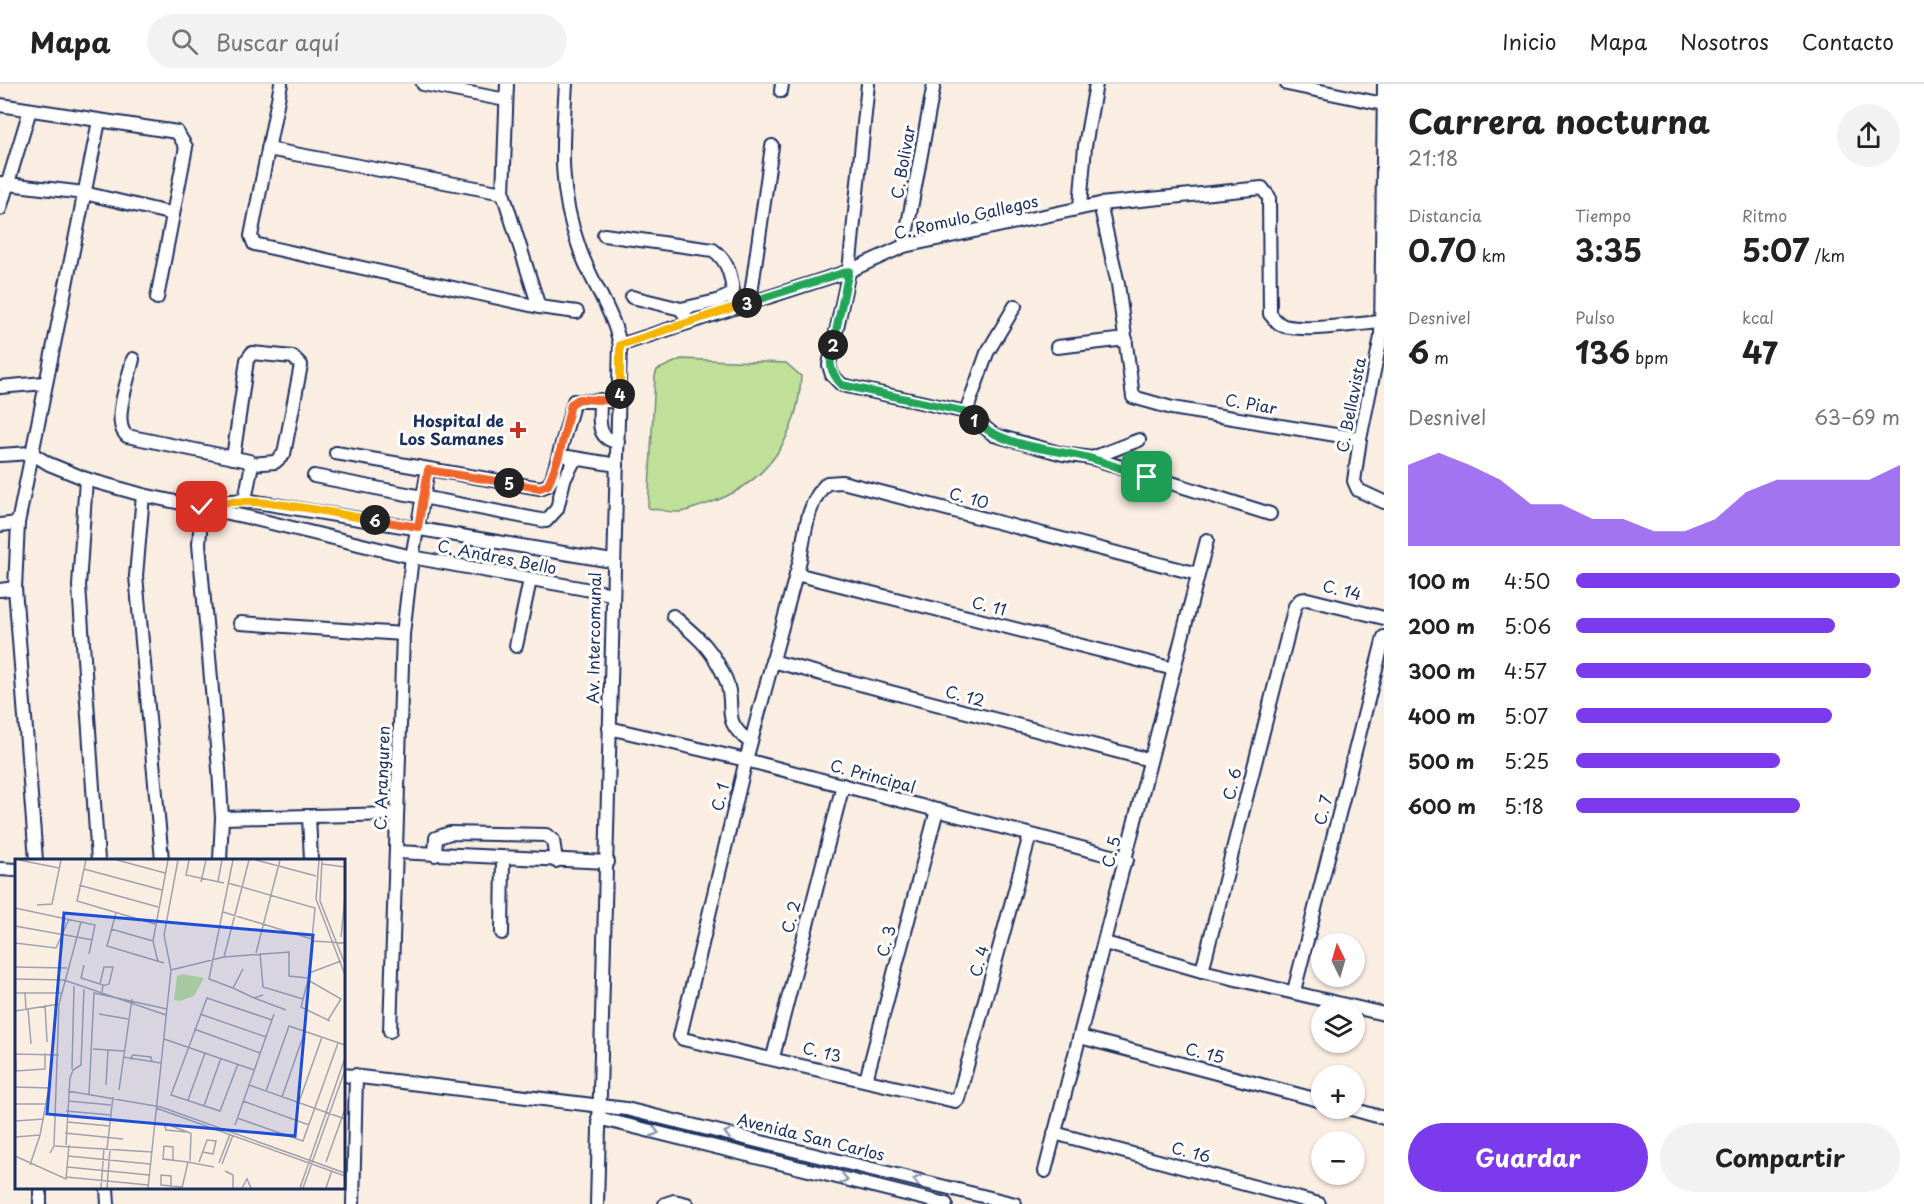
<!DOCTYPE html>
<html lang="es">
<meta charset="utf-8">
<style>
:root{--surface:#fff;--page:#f2f2f2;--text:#222;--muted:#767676;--line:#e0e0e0;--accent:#7c3aed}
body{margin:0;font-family:"Playpen Sans",sans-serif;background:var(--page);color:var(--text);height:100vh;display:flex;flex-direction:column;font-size:22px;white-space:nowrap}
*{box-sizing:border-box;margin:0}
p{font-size:20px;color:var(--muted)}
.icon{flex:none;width:33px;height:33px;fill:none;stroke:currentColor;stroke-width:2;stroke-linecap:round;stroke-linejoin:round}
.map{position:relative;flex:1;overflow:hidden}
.sheet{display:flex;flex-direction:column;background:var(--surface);width:540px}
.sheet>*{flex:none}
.needle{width:39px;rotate:355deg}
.buttons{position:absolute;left:1311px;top:849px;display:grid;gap:12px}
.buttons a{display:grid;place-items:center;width:54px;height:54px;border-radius:50%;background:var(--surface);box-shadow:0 2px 4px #0004;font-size:30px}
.pin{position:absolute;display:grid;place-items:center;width:51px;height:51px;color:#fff;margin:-26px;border-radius:12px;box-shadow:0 3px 9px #0006}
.km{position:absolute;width:30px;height:30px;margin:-15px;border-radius:50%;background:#222;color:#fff;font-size:16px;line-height:30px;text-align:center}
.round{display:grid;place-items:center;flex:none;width:63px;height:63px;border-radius:32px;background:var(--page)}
.overview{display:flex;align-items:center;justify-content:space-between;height:102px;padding:0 24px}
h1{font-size:33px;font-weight:700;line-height:45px}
.metrics{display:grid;grid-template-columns:repeat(3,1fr);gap:9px;height:102px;padding:6px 24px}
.metrics div{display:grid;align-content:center}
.metrics b{font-size:30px;font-weight:700}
.metrics small{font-size:16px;font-weight:400}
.metrics p{font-size:16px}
.chart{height:168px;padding:12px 24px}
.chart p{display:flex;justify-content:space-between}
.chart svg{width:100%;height:108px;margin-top:6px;fill:var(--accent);opacity:.7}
.cta{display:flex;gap:12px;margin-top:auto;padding:12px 24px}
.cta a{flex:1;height:69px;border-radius:36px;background:var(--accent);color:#fff;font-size:24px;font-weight:700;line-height:69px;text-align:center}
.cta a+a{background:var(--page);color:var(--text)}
ul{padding:0 24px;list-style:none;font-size:20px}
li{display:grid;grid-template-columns:96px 72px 1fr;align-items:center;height:45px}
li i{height:15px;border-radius:8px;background:var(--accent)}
header{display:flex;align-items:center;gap:36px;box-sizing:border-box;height:84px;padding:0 30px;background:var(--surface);border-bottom:2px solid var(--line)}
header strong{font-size:28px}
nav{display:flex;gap:33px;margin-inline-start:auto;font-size:21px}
.search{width:420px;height:54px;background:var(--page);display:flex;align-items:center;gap:15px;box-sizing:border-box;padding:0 21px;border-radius:33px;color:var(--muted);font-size:22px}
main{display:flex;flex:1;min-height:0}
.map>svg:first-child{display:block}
.green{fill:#c0df98;stroke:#6e877b;stroke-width:1.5}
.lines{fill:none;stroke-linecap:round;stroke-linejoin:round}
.minor-casing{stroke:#1b2f5e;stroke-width:16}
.minor{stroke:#fff;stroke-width:12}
.oneway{stroke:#8d97ae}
.split-1-casing{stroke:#fff;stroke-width:12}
.split-2-casing{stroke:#fff;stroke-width:12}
.split-3-casing{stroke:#fff;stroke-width:12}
.split-4-casing{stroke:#fff;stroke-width:12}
.split-5-casing{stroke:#fff;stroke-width:12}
.split-6-casing{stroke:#fff;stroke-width:12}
.split-7-casing{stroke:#fff;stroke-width:12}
.split-1{stroke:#22a559;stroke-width:8}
.split-2{stroke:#22a559;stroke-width:8}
.split-3{stroke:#22a559;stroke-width:8}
.split-4{stroke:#f5b400;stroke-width:8}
.split-5{stroke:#f0652b;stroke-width:8}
.split-6{stroke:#f0652b;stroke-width:8}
.split-7{stroke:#f5b400;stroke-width:8}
.poi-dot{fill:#c8321e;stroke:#fff;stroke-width:2}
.labels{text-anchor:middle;stroke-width:6;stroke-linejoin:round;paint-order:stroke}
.street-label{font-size:16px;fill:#1b2f5e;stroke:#fff}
.poi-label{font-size:16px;font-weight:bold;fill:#1b2f5e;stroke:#fff;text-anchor:end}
.inset-road{fill:none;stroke:#a1a1ad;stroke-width:1.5}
.view{fill:#1d4ed8;fill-opacity:0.15;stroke:#1d4ed8;stroke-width:3}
.inset-edge{fill:none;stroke:#1b2f5e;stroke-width:3}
</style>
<header>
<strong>Mapa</strong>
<div class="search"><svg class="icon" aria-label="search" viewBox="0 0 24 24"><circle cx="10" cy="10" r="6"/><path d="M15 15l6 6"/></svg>Buscar aquí</div>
<nav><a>Inicio</a><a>Mapa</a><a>Nosotros</a><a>Contacto</a></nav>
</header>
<main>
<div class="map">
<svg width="1384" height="1120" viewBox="0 0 1384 1120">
<rect width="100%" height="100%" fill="#faede2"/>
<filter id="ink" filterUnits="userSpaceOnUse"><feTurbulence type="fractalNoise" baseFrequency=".0167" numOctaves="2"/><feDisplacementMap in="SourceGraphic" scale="12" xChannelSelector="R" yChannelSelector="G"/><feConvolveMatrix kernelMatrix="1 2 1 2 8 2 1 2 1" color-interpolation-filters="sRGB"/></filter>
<g filter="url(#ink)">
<!-- green -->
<path class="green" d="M 681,275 L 786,279 L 801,292 C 798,354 767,400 707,420 C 699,422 689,427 680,428 C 670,429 658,425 648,424 L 655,292 L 657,286 Z"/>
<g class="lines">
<defs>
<g id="minor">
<path d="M 281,0 L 251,152 L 254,160 L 539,223 L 577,228"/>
<path d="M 423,0 L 506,16"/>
<path d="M 507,0 L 503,109 L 539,223"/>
<path d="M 566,0 C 562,60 558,106 579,163 C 590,197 613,226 620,261 L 597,1120"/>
<path d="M 868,0 L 849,187 L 829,281 L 832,291 L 842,301 L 966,328 L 987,269 L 1015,222"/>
<path d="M 1287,0 L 1383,20"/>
<path d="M 1384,0 L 1381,253 L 1360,355 L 1354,397 L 1358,406 L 1384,418"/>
<path d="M 781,7 L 782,0"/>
<path d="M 0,21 L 177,48 L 186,63 L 157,214"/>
<path d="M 268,65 L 503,109"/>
<path d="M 0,99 L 84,109 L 173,130"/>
<path d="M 1100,120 L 1118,200 L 1133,313 L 1172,324 L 1360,355"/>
<path d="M 1080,123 L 1085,62 L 1096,0"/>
<path d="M 0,125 L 30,26"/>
<path d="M 604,151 L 713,166 C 732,179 732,201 735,223"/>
<path d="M 904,162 L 934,0"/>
<path d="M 632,213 L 681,225"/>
<path d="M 750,217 L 772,62"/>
<path d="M 688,237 L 681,225 L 717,217 L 733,210"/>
<path d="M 620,261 L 849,187 L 904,162 L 1100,120 L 1262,104 L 1269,113 L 1270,230 C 1274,235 1278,240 1284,242 C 1311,248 1352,240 1381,238"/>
<path d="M 1057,263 L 1126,255"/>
<path d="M 133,275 C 129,294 111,339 127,352 L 249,377 L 251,385 L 245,416"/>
<path d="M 0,303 L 44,299"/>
<path d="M 600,316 C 600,335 595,355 618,358"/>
<path d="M 966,328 L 994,351 L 1063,370 L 1092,374 L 1139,356"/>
<path d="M 336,369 L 540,404 L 548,401 L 552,395 L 574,317 L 620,317"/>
<path d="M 0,371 L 31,369 L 49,380 L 86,395 L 143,411 L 247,433 L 412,473 L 612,510"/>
<path d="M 568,373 L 617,381"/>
<path d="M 233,374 L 247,276 L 252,269 L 293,273 L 301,281 L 284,370 L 275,378 L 251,380"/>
<path d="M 1092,374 L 1270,430"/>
<path d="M 314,392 L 546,437 L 557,425 L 564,396 L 575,375"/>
<path d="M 86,395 L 79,502 L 98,776"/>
<path d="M 143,411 L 136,492 L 162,776"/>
<path d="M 0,441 L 18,439"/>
<path d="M 796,490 L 1174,585"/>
<path d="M 15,504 L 36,776"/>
<path d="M 0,506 L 15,504 L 18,439 L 99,37"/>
<path d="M 673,532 C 699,554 712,564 726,596 C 737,625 719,635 750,658"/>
<path d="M 240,539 L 403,550"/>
<path d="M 516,562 L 530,496"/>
<path d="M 772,577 L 1150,676"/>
<path d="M 609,644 L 746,676 L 1127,776"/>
<path d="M 309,732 L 311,776"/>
<path d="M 222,734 L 397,730"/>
<path d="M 1030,751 L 958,1015 L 955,1017 L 683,955 L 680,952 L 746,676 L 800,476 C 805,449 807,418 827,399 L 842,398 L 1198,490"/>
<path d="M 396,768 L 608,778"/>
<path d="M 435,771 L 436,754 L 450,749 L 546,751 L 553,756 L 556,777"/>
<path d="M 220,776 L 222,734 L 219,685 L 199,460 L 202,423 L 218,418 L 245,416 L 612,477"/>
<path d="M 0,785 L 16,786"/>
<path d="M 502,849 L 503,774"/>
<path d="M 1105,859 L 1202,887 L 1384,930"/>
<path d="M 1202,887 L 1295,522 L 1300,516 L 1307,515 L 1384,534"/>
<path d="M 1294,907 L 1384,553"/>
<path d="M 390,947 L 403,550 L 412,473 L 428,386"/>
<path d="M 1080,953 L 1322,1017"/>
<path d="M 773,973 L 843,701"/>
<path d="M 344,991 L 626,1025 L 1015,1120"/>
<path d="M 866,996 L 937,726"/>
<path d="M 1348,1024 L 1384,1034"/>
<path d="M 598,1034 L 946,1120"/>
<path d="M 1054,1049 L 1319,1120"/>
<path d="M 1045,1087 L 1207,456"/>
<path d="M 40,1104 L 40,1120"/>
<path d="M 107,1104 L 108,1120"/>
<path d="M 353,1120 L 356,991"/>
<path d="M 665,1120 L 674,1117 L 687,1120"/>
</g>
</defs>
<!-- minor casing -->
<use href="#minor" class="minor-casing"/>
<!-- minor -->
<use href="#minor" class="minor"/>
</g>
<!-- one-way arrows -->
<defs><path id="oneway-chevron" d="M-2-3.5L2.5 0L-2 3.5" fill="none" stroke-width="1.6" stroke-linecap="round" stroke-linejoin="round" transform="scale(1.5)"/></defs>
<g class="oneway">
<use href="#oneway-chevron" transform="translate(655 1048) rotate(14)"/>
<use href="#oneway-chevron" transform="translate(728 1049) rotate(-166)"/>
<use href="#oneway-chevron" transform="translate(844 1095) rotate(14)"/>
<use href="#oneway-chevron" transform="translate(917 1096) rotate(-166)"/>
</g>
</g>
<g class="lines" filter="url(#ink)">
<defs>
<path id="split-1" d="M 974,336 C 1006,365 1054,364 1093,375 C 1111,380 1128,388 1147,393"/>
<path id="split-2" d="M 833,261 C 829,280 829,287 842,301 L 966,328 L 974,336"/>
<path id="split-3" d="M 747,219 L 849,187 L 833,261"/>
<path id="split-4" d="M 620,310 L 620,261 L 747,219"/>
<path id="split-5" d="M 509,399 L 540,404 L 548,401 L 559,372 L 571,320 L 579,315 L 620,317 L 620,310"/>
<path id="split-6" d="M 375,436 L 418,443 L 428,386 L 509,399"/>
<path id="split-7" d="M 202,423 C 249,408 325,429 375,436"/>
</defs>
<!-- split-1 casing -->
<use href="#split-1" class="split-1-casing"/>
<!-- split-2 casing -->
<use href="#split-2" class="split-2-casing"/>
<!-- split-3 casing -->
<use href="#split-3" class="split-3-casing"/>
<!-- split-4 casing -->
<use href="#split-4" class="split-4-casing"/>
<!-- split-5 casing -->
<use href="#split-5" class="split-5-casing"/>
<!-- split-6 casing -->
<use href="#split-6" class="split-6-casing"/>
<!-- split-7 casing -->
<use href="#split-7" class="split-7-casing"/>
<!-- split-1 -->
<use href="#split-1" class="split-1"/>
<!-- split-2 -->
<use href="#split-2" class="split-2"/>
<!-- split-3 -->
<use href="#split-3" class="split-3"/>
<!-- split-4 -->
<use href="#split-4" class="split-4"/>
<!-- split-5 -->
<use href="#split-5" class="split-5"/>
<!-- split-6 -->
<use href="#split-6" class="split-6"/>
<!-- split-7 -->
<use href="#split-7" class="split-7"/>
</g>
<!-- markers -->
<path class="poi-dot" d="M515 337h6v6h6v6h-6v6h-6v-6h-6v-6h6z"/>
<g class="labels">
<!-- street labels -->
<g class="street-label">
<text transform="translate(903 78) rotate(-80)" y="6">C. Bolivar</text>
<text transform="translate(966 133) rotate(-13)" y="6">C. Romulo Gallegos</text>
<text transform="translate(1251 320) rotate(10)" y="6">C. Piar</text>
<text transform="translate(1351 321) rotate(-79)" y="6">C. Bellavista</text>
<text transform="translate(969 414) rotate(15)" y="6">C. 10</text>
<text transform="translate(497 473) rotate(11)" y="6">C. Andres Bello</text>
<text transform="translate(1342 506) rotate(14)" y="6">C. 14</text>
<text transform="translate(989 522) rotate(14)" y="6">C. 11</text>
<text transform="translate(594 554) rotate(-89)" y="6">Av. Intercomunal</text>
<text transform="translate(965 612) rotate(15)" y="6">C. 12</text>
<text transform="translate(873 692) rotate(15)" y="6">C. Principal</text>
<text transform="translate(382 694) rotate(-88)" y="6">C. Aranguren</text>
<text transform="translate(1232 700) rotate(-76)" y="6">C. 6</text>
<text transform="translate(720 713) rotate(-76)" y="6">C. 1</text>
<text transform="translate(1323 726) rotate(-76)" y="6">C. 7</text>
<text transform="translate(1111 768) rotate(-76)" y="6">C. 5</text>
<text transform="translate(791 833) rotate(-76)" y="6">C. 2</text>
<text transform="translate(886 857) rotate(-75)" y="6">C. 3</text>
<text transform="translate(979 877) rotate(-75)" y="6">C. 4</text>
<text transform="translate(822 968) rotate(14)" y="6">C. 13</text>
<text transform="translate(1205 969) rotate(15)" y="6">C. 15</text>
<text transform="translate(811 1053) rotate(14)" y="6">Avenida San Carlos</text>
<text transform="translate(1191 1068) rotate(15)" y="6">C. 16</text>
</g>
<!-- poi labels -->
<g class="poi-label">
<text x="504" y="343">Hospital de<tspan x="504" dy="18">Los Samanes</tspan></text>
</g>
</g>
<!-- overview -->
<g transform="translate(15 775)">
<rect width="330" height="330" fill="#faede2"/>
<path d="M 167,115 L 189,119 L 179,137 L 165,142 L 159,141 L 162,117 Z" fill="#c0df98"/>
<path class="inset-road" d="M 4,1 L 44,9M 71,1 L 62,42 L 140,65M 102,1 L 150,14M 174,1 L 171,16 L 209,24M 218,1 L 194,120 L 218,129 L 228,110M 241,1 L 301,17M 304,1 L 301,40 L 330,116M 307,1 L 305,42 L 330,105M 307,5 L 330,8M 69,10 L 147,31M 203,22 L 207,1M 186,23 L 191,1M 213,24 L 300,49 L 293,121 L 286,148 L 315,162M 64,26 L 143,48M 22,46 L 37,45 L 46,1M 0,49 L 80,66 L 74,95M 208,53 L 297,80M 101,54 L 92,87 L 149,104M 0,67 L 78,81M 96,70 L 138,82M 326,78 L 330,38M 297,82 L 330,84M 0,84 L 41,89 L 54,60M 241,94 L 265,1M 245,94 L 248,128 L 288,140M 209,98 L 234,1M 143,103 L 138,82 L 153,1M 69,106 L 66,119 L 88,126 L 87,133M 0,108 L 52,109M 156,111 L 209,98 L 274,93 L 274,117 L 293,119M 294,114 L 326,102M 0,120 L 49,121 L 151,156M 293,121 L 326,140 L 313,161M 85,125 L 89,108 L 98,108 L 94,125 L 88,127M 218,129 L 239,139 L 248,136M 10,133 L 11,151M 0,134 L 46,134M 239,139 L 271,151M 30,146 L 32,183M 13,150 L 16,185M 0,152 L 44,145 L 66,63M 84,155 L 113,160M 185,155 L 251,178M 179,170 L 245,194M 149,180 L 239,211M 0,187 L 1,212M 78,190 L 109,192M 0,195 L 44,196M 108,198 L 146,204M 115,200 L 118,196 L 136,198 L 137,203M 223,205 L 205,252 L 156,236 L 192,139 L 257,161M 57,210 L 59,127M 0,212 L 30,210 L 30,194M 91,226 L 93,191M 234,226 L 330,260M 0,228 L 34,229 L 25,276 L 15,306M 104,231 L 117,140M 53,232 L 146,248 L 330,314M 251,232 L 274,167 L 330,186M 74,235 L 79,134 L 152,150M 267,238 L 290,172M 173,241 L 190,194M 53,242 L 96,246M 228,242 L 294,266M 284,243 L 307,178M 0,245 L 32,245M 189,247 L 206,199M 141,249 L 330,317M 51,252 L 96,256M 222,259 L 288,282 L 323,184M 0,262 L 29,260M 52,263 L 95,267M 220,266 L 259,155M 171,273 L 151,271 L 150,267 L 154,266 L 175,274 L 176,275 L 175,302M 50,274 L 108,280M 0,278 L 25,276M 51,286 L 55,219 L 58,211 L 66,206 L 69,130M 40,287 L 137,293M 92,290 L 98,238M 35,294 L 39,287 L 44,145M 0,297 L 51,320 L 54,286M 53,297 L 135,305M 158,301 L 158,288 L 149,287 L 148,300 L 173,303M 184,303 L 192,281 L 201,282 L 198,295 L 188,293M 311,303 L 330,250M 204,304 L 215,275M 207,305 L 218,276M 52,308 L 134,316M 210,312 L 218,316 L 218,329M 51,318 L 133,326M 156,327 L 156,317 L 146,316 L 146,326 L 167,328M 86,329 L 89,289M 92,329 L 95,290M 133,329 L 156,111 L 149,76 L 163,1M 167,329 L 173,303 L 199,308M 227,329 L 232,320 L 236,329M 285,329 L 330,199M 288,329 L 330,211M 311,329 L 317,311"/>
<path class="view" d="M 49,54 L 298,76 L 280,277 L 32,255 Z"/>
<rect width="330" height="330" class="inset-edge"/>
</g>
</svg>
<div class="buttons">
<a><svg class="needle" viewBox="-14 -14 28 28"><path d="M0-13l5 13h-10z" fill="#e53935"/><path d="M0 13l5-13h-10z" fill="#767676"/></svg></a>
<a><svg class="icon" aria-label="layers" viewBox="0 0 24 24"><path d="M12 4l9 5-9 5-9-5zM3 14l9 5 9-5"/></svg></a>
<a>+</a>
<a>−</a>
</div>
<div class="pin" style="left:1147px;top:393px;background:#1e9e55"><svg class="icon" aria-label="arrive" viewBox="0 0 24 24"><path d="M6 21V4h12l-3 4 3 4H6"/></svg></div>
<div class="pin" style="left:202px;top:423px;background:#d93025"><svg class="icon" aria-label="check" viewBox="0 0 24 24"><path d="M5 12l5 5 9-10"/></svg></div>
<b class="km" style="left:974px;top:336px">1</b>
<b class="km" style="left:833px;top:261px">2</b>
<b class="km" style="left:747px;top:219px">3</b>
<b class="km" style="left:620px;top:310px">4</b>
<b class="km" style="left:509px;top:399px">5</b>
<b class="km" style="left:375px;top:436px">6</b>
</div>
<section class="sheet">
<div class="overview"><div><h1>Carrera nocturna</h1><p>21:18</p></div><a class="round"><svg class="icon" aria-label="share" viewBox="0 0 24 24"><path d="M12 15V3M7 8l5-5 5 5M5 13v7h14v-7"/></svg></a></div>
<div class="metrics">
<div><p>Distancia</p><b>0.70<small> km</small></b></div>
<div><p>Tiempo</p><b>3:35</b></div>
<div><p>Ritmo</p><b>5:07<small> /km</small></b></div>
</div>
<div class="metrics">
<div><p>Desnivel</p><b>6<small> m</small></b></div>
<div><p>Pulso</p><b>136<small> bpm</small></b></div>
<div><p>kcal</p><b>47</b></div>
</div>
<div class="chart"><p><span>Desnivel</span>63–69 m</p>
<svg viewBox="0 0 160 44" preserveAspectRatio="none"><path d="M0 44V11L10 6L20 11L30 17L40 27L50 27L60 33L70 33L80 38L90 38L100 33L110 22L120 17L130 17L140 17L150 17L160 11V44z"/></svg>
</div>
<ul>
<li><b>100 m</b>4:50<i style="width:100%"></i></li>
<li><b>200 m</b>5:06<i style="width:80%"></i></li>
<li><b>300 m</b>4:57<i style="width:91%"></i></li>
<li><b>400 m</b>5:07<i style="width:79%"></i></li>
<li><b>500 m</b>5:25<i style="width:63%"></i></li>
<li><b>600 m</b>5:18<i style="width:69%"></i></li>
</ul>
<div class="cta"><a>Guardar</a><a>Compartir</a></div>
</section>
</main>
